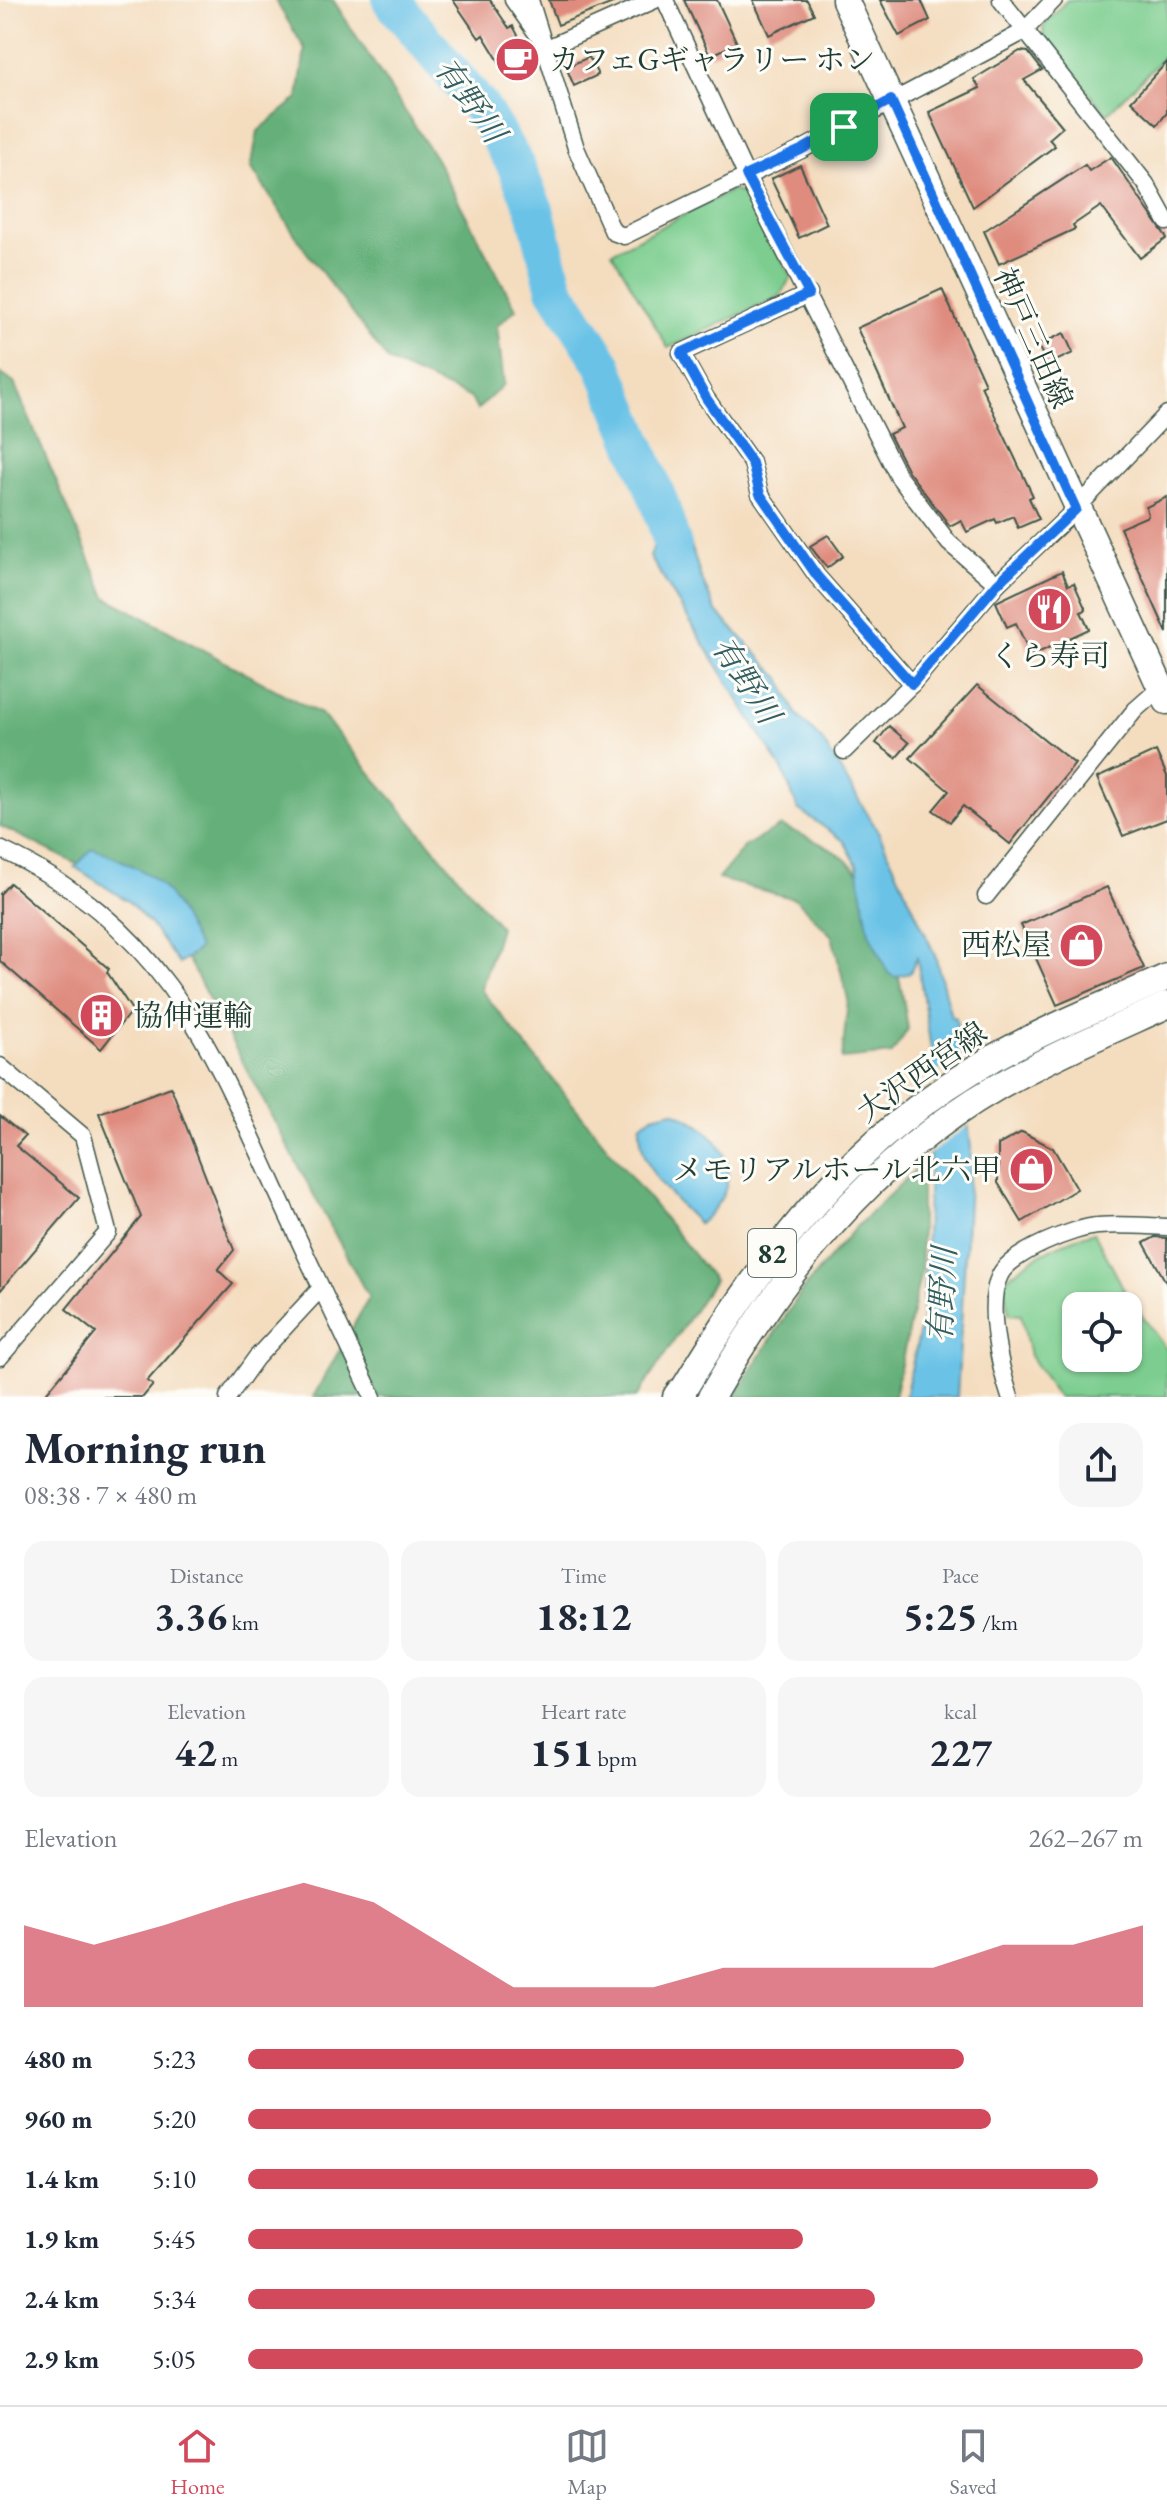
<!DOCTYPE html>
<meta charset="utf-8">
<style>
:root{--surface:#fff;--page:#f6f6f7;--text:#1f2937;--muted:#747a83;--line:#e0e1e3;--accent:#d1495b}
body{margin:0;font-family:"EB Garamond","Noto Serif JP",serif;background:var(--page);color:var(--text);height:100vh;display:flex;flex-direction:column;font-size:30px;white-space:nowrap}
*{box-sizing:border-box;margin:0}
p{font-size:26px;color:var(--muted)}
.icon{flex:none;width:44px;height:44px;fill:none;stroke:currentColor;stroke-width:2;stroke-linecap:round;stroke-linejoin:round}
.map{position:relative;height:1397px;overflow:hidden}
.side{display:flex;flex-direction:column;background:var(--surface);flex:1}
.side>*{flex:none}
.buttons{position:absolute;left:1062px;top:1292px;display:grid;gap:16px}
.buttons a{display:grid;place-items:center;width:80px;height:80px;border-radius:16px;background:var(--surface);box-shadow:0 2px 6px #0004;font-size:40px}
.pin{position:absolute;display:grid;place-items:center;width:68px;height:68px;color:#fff;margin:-34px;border-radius:16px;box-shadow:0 4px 12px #0006}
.round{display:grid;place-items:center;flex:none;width:84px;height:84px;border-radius:24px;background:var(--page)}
.head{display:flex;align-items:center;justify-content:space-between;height:136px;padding:0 24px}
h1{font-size:44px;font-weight:700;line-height:60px}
.figures{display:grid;grid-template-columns:repeat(3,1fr);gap:12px;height:136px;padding:8px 24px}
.figures div{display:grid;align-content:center;border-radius:20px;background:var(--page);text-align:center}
.figures b{font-size:40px;font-weight:700}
.figures small{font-size:22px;font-weight:400}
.figures p{font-size:22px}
.chart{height:224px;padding:16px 24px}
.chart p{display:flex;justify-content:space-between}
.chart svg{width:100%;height:144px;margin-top:8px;fill:var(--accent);opacity:.7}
ul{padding:0 24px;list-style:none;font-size:26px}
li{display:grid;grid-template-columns:128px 96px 1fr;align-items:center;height:60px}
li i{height:20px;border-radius:10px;background:var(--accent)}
.dock{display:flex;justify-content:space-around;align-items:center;height:112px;border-top:2px solid var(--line);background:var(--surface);font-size:22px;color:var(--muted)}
.dock a{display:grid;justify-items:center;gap:4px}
.dock .on{color:var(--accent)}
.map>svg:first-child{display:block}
.green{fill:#7ccd8f;stroke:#4e8562;stroke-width:2;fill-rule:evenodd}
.forest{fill:#65b07a;stroke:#427657;stroke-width:2}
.water{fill:#6ac3e7;stroke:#44808e;stroke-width:2}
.pier{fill:#f4ddbf}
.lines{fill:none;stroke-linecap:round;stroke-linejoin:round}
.river{stroke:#6ac3e7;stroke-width:38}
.building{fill:#df8c7f}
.minor-casing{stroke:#3f5549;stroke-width:19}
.primary-casing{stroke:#3f5549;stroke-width:29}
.motorway-casing{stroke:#3f5549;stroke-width:33}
.minor{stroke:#fff;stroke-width:16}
.primary{stroke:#fff;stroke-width:26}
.motorway{stroke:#fff;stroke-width:30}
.route-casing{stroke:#fff;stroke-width:16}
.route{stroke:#1a73e8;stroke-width:10}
.labels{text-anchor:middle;stroke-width:6;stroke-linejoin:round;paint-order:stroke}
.shield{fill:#fdfcf7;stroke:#62766e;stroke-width:2}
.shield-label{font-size:28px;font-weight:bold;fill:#1f3d34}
.poi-label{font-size:30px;fill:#1f3d34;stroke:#fdfcf7;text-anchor:start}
.street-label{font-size:30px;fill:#1f3d34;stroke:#fdfcf7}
.water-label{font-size:32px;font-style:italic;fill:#325e61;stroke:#fdfcf7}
</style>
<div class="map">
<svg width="1167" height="1397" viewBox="0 0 1167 1397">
<rect width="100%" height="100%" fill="#fdfcf7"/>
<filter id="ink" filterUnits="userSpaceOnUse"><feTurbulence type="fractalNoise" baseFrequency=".0125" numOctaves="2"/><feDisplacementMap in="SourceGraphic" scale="16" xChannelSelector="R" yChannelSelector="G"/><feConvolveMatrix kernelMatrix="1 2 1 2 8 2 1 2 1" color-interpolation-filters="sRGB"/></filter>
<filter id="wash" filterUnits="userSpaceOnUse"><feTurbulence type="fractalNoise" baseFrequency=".006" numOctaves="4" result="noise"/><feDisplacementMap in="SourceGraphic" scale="32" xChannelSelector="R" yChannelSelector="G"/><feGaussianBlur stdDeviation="1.8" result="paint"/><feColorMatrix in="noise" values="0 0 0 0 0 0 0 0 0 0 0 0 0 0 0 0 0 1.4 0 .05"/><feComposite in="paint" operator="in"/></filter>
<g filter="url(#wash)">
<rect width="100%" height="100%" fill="#f4ddbf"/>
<!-- green -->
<g class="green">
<path d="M 1067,0 L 1167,0 L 1167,54 L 1107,114 L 1044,42 L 1043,26 Z"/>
<path d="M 732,190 L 749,196 L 791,277 L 780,296 L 668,348 L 612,252 Z"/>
<path d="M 1094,1232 L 1127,1295 L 1167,1350 L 1167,1397 L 1058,1397 L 1030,1356 L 1021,1315 L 1009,1314 L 1003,1282 C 1028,1258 1060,1242 1094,1232 ZM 1076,1306 L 1128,1306 L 1128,1358 L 1076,1358 Z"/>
</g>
<!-- forest -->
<g class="forest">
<path d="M 275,0 L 333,0 L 436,159 L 516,309 L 497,326 L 504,384 L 477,410 L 471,398 L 389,362 L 305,250 L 251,167 L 258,131 L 298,98 L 305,49 Z"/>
<path d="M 0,373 L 14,383 L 106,597 L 322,715 L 500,927 L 481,990 L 714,1280 L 637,1397 L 313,1397 L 369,1298 L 158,904 L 0,826 Z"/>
<path d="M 781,826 C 806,837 838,848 856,870 C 890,912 900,977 908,1029 L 892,1054 L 842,1059 L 848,999 L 832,936 L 796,899 L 718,879 L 745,846 Z"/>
<path d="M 921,1164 L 921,1271 L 894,1397 L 734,1397 L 803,1289 L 854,1229 Z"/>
</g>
<!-- water -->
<g class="water">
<path d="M 668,491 L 682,515 L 700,575 L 716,611 L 780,678 L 797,715 L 822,740 L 879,833 L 935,955 L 951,1016 L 956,1018 L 971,1148 L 957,1397 L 905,1397 L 922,1321 L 934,1069 L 917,958 L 910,973 L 895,977 L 888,973 L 869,933 L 857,865 L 844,841 L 798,809 L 783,771 L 650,557 L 654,545 L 643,503 Z"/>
<path d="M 93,848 C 166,879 163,880 199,949 L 179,964 L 150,924 L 129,902 L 75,867 Z"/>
<path d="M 673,1111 C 729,1135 750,1180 699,1224 C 670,1194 639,1170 640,1125 L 653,1116 Z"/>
</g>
<!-- pier -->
<path class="pier" d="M 965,1055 L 972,1123 L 924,1158 L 930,1076 Z"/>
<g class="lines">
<!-- river -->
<path class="river" d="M 391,0 L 481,108 L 514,162 L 535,210 L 555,289 L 603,364 L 660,504 L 673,546"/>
</g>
<g id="blocks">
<!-- building -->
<g class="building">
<path d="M 453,0 L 490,0 L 509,28 L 513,26 L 534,65 L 511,81 L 483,35 L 479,38 Z"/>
<path d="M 549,0 L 617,0 L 618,1 L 558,25 Z"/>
<path d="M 684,0 L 717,0 L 737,43 L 710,56 Z"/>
<path d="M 753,0 L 807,0 L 814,14 L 769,35 Z"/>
<path d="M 880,0 L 921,0 L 930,20 L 899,36 Z"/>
<path d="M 1020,51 L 1028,52 L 1042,70 L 1024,80 L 1063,127 L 1049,139 L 1055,146 L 973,207 L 929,112 L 980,88 L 974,79 Z"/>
<path d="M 589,57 L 598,75 L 574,86 L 566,67 Z"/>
<path d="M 1167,62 L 1167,113 L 1157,125 L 1131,101 Z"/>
<path d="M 1111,157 L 1167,238 L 1140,258 L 1101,206 L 1073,225 L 1075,229 L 999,264 L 984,231 L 1085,165 L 1089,171 Z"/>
<path d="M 800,165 L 827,224 L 799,238 L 771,179 Z"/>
<path d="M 942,289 L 985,384 L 981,386 L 1033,496 L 1029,498 L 1039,519 L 1018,528 L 1013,516 L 997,523 L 995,519 L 967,532 L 961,520 L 950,526 L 908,471 L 889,434 L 902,428 L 857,328 Z"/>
<path d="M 1064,333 L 1073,353 L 1047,365 L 1038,345 Z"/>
<path d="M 1167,497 L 1167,633 L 1120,528 L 1148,516 L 1146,507 Z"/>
<path d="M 828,535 L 843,556 L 827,568 L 810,546 Z"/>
<path d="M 1062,571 L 1068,585 L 1074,583 L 1086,610 L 1081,612 L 1089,629 L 1031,656 L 1016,623 L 1007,627 L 996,602 Z"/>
<path d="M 977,685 L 1075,764 L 1010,844 L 963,806 L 950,822 L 933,810 L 949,791 L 910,758 Z"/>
<path d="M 889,726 L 909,743 L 896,758 L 876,743 Z"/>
<path d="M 1156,751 L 1167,776 L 1167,819 L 1123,836 L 1097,778 Z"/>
<path d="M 10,883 L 109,969 L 107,972 L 132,1010 L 101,1049 L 0,961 L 0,894 Z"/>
<path d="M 1107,887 L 1144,968 L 1057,1005 L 1021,925 Z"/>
<path d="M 171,1087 L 234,1250 L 218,1270 L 233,1284 L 147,1381 L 153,1385 L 143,1397 L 43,1397 L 96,1333 L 66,1309 L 141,1217 L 99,1113 Z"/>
<path d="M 0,1116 L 25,1136 L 16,1146 L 79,1198 L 0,1291 Z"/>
<path d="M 1022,1132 L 1053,1148 L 1077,1189 L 1022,1222 L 998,1183 L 998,1145 Z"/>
<path d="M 1155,1237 L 1167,1238 L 1167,1284 L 1144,1243 Z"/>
</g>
</g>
</g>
<g filter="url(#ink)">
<use href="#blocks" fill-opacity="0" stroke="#3f5549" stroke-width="2"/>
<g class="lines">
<defs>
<g id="minor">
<path d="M 513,0 L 547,48 L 655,0"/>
<path d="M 530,0 L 576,148 L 613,232 L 624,236 L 801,150 L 1023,32 L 1054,0"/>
<path d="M 665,0 L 746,175 L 898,476 L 949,543 L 997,584"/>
<path d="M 1001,0 L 1146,184 L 1167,222"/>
<path d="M 809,294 L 681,353 L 706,398 L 752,463 L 760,494 L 817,576 L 912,684"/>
<path d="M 844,751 L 912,684 L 997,584 L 1076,509 L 1167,414"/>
<path d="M 0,849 C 159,924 207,1037 275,1188 C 307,1258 340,1328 373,1397"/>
<path d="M 986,896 L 1135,710 L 1161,687"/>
<path d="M 0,1066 L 83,1136 L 108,1232 L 0,1357"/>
<path d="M 228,1397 L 256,1358 L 321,1288"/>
<path d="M 1010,1397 C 1000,1367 985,1304 1000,1275 C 1010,1253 1075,1227 1098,1226 C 1121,1224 1144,1226 1167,1227"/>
</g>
<g id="primary">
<path d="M 845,0 L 1167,701"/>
<path d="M 679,1397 C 763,1257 850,1137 997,1056 C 1051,1026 1110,1003 1167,977"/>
<path d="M 711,1397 C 783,1272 870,1161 997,1087 C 1051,1056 1110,1031 1167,1005"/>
</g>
<path id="motorway" d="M 678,1397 L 681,1393"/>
</defs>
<!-- minor casing -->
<use href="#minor" class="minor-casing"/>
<!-- primary casing -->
<use href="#primary" class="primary-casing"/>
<!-- motorway casing -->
<use href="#motorway" class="motorway-casing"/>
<!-- minor -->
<use href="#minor" class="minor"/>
<!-- primary -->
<use href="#primary" class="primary"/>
<!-- motorway -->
<use href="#motorway" class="motorway"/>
</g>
</g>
<g class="lines" filter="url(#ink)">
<defs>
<path id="route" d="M 891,100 L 1076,509 L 997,584 L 912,684 L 817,576 L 760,494 L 752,463 L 706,398 L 681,353 L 809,294 L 746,175 L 801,150 Z"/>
</defs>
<!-- route casing -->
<use href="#route" class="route-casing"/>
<!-- route -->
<use href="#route" class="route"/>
</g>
<!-- icons -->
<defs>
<symbol id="cafe-disc" viewBox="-11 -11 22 22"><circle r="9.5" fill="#d1495b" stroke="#fdfcf7"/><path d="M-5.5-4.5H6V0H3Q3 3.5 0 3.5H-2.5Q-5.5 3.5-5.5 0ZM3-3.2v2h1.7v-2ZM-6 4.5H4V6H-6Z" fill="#fff"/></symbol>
<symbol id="restaurant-disc" viewBox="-11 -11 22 22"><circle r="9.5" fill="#d1495b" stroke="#fdfcf7"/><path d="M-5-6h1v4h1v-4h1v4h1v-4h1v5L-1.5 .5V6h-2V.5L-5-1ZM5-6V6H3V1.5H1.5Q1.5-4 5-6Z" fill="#fff"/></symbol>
<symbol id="shop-disc" viewBox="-11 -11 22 22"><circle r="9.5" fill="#d1495b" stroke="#fdfcf7"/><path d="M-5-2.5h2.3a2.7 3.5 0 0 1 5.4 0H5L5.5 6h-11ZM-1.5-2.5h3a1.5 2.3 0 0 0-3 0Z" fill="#fff"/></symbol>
<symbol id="building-disc" viewBox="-11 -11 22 22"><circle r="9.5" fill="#d1495b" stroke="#fdfcf7"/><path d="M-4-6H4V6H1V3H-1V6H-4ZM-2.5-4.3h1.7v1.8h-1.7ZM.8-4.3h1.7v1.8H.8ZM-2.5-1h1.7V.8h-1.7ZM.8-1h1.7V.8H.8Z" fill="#fff"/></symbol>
</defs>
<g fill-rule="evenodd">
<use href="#cafe-disc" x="492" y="34" width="51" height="51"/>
<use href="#restaurant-disc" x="1024" y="584" width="51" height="51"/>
<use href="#shop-disc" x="1056" y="920" width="51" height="51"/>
<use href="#building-disc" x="76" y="990" width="51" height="51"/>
<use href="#shop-disc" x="1006" y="1144" width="51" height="51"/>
</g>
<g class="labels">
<!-- shield labels -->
<rect class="shield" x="748" y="1229" width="48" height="48" rx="6"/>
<g class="shield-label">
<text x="772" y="1263">82</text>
</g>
<!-- poi labels -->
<g class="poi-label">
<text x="549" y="70">カフェGギャラリー ホン</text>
<text x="1050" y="666" text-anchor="middle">くら寿司</text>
<text x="1051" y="955" text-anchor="end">西松屋</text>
<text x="133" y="1026">協伸運輸</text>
<text x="1001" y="1180" text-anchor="end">メモリアルホール北六甲</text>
</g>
<!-- street labels -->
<g class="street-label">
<text transform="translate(1033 338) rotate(66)" y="10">神戸三田線</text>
<text transform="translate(922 1072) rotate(-35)" y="10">大沢西宮線</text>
</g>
<!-- water labels -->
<g class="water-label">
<text transform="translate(470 100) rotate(54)" y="11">有野川</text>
<text transform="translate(746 680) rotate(57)" y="11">有野川</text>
<text transform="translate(942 1295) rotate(-87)" y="11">有野川</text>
</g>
</g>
</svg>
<div class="buttons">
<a><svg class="icon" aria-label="locate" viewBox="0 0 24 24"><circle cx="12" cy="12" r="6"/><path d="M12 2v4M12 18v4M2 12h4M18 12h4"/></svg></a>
</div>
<div class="pin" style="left:844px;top:127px;background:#1e9e55"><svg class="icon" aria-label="arrive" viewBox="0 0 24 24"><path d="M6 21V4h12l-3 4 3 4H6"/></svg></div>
</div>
<section class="side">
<div class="head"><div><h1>Morning run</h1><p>08:38 · 7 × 480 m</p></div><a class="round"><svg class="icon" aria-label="share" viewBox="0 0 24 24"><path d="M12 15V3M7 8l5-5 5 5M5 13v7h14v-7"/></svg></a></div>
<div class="figures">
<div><p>Distance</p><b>3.36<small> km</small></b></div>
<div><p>Time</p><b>18:12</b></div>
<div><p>Pace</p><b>5:25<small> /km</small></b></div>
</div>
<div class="figures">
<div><p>Elevation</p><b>42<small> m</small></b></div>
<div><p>Heart rate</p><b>151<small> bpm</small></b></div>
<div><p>kcal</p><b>227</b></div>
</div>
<div class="chart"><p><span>Elevation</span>262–267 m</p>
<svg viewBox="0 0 160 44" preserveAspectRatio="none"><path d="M0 44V19L10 25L20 19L30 12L40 6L50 12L60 25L70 38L80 38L90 38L100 32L110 32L120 32L130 32L140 25L150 25L160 19V44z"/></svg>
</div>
<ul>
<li><b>480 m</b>5:23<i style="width:80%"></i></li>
<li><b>960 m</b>5:20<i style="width:83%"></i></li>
<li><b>1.4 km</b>5:10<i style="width:95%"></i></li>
<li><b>1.9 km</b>5:45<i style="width:62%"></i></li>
<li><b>2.4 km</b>5:34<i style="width:70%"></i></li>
<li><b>2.9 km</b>5:05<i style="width:100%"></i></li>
</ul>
</section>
<nav class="dock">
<a class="on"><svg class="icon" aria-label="home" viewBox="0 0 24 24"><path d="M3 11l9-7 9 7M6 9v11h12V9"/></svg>Home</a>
<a><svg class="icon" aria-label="map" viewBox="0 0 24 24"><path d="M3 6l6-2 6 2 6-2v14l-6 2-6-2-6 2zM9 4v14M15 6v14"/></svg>Map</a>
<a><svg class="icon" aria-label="saved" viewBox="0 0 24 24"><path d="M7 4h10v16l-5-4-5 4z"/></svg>Saved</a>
</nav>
